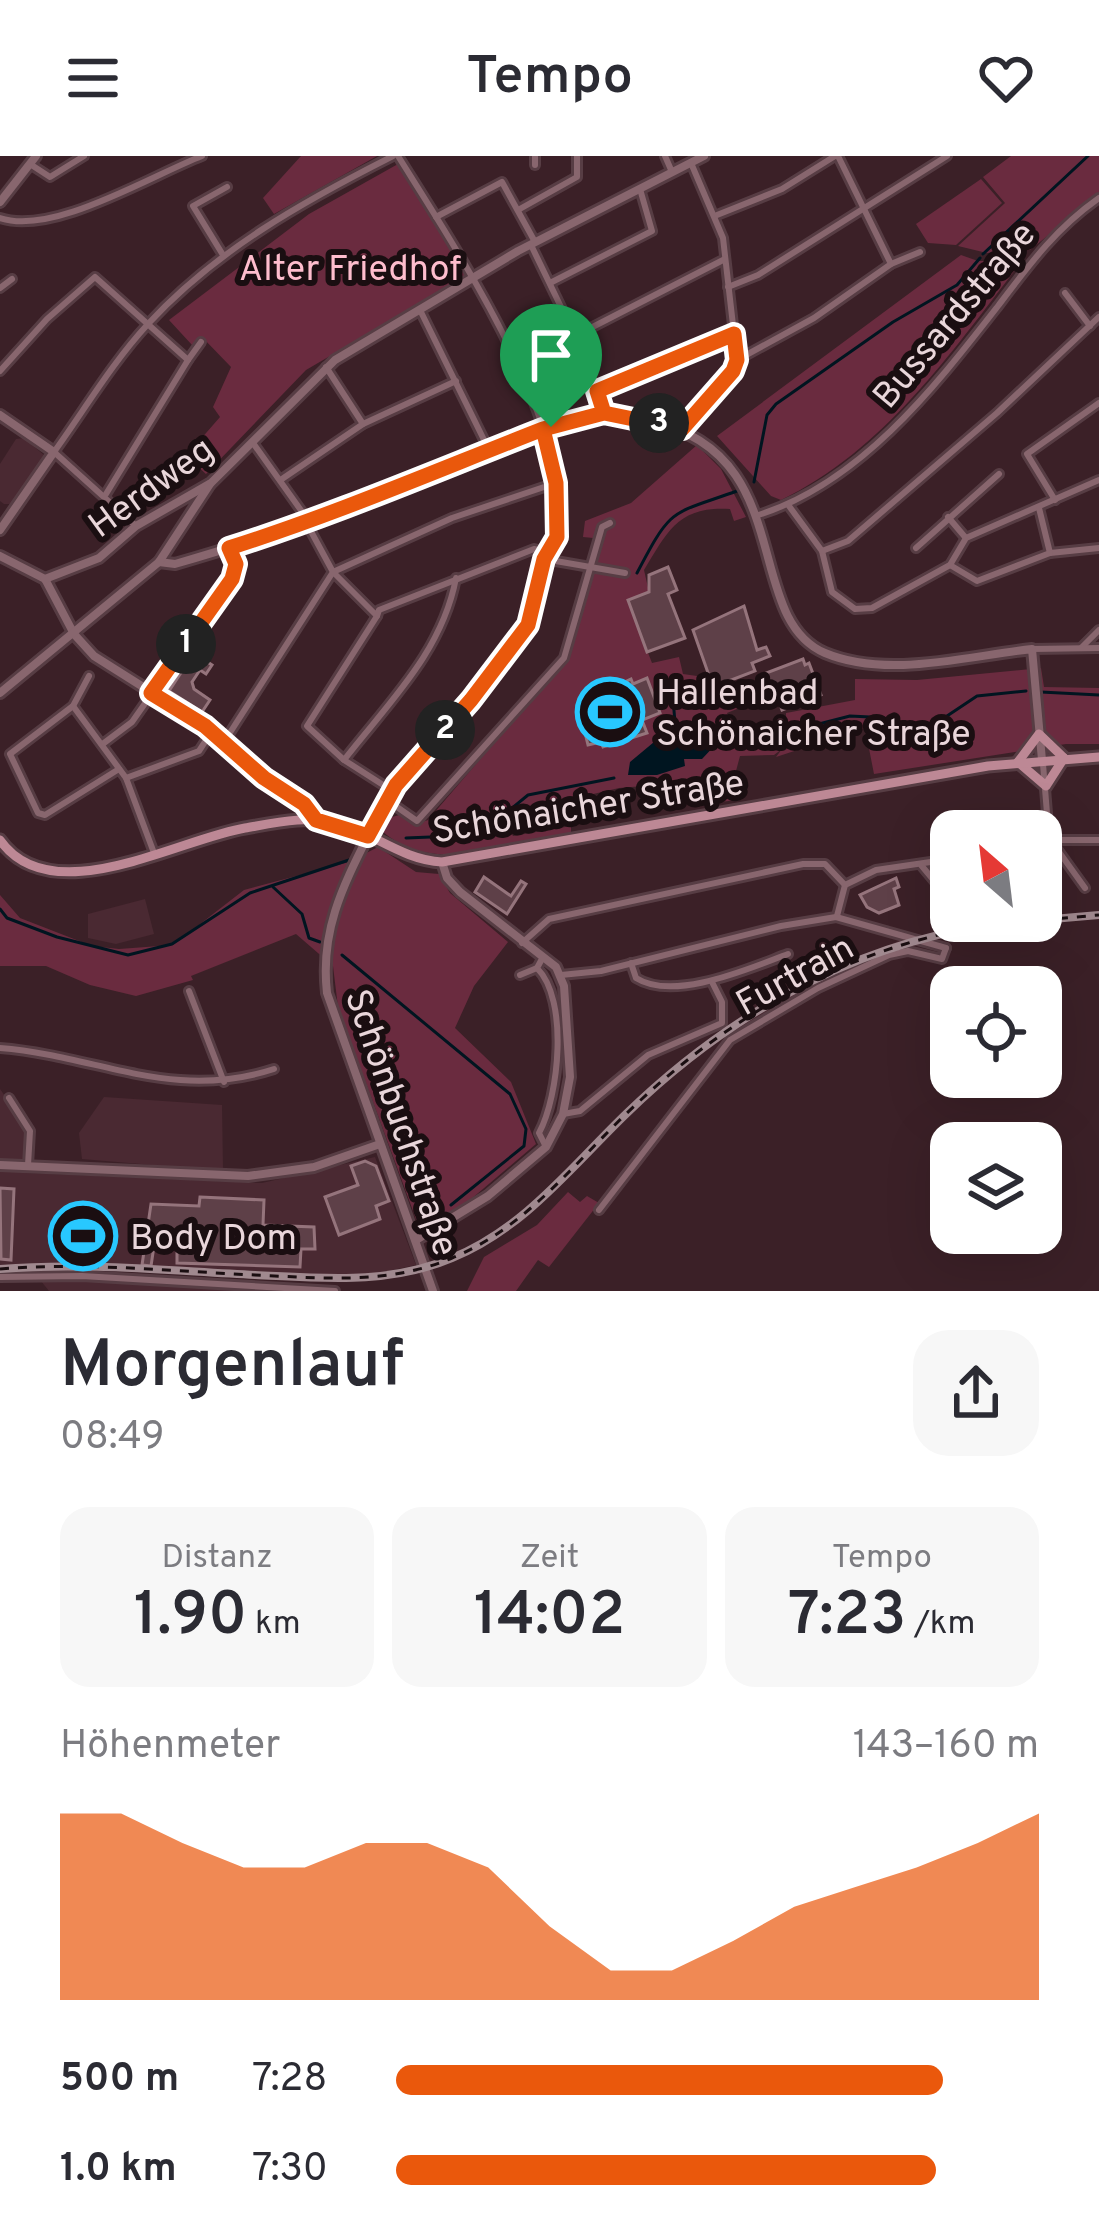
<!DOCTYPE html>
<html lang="de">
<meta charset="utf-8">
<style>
:root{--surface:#fff;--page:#f7f7f7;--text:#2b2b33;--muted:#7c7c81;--accent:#ea580c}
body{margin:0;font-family:Overpass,sans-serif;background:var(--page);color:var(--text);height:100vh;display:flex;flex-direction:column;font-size:45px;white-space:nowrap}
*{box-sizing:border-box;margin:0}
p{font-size:39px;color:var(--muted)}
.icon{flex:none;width:66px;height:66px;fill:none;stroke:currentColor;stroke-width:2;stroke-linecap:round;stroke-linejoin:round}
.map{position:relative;height:1135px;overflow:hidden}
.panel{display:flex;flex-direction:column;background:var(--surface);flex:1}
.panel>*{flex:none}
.needle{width:78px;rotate:332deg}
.fabs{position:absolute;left:930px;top:654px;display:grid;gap:24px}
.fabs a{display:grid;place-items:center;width:132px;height:132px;border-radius:24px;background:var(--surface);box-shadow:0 12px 48px #0002;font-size:60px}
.pin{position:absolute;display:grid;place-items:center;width:102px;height:102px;color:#fff;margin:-123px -51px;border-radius:50% 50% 50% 0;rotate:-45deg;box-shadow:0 0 12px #0007}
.pin .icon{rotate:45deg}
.km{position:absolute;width:60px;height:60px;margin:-30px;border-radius:50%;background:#222;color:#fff;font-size:33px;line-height:60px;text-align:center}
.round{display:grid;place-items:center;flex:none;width:126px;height:126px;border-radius:36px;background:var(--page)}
.head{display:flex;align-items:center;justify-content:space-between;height:204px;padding:0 60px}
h1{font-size:66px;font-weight:600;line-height:90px}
.figures{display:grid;grid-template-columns:repeat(3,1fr);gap:18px;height:204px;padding:12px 60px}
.figures div{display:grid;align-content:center;border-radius:30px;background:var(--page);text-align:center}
.figures b{font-size:60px;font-weight:600}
.figures small{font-size:33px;font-weight:400}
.figures p{font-size:33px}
.chart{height:336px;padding:24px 60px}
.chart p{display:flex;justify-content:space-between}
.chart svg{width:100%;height:216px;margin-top:12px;fill:var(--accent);opacity:.7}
ul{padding:0 60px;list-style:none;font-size:39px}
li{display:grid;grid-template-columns:192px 144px 1fr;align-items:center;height:90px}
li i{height:30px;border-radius:15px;background:var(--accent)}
header{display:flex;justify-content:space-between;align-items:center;height:156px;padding:0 60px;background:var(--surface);font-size:54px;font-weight:600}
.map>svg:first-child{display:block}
.built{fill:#4a2932}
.green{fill:#6a2b3f}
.water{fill:#001520}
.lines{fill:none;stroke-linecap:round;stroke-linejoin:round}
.stream{stroke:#001520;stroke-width:3}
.building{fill:#5e4048;stroke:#95747c;stroke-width:3}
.minor-casing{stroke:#573d44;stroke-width:12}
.tertiary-casing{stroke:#573d44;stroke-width:14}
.secondary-casing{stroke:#573d44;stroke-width:15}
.minor{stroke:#88666e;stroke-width:6}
.tertiary{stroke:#88666e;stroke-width:8}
.secondary{stroke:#bd8895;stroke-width:9}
.rail-casing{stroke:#a0898f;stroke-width:8}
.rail{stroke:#1a0e11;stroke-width:3;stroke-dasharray:9;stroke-linecap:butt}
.route-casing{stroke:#fff;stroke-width:24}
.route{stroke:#ea580c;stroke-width:15}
.labels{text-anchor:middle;stroke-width:12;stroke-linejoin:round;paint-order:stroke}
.park-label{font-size:36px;fill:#febdcd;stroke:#1a0e11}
.street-label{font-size:36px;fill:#e9d6da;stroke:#1a0e11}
.poi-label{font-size:36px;fill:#e9d6da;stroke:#1a0e11;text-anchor:start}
</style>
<header><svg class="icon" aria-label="menu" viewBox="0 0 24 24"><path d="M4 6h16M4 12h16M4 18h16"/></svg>Tempo<svg class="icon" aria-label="heart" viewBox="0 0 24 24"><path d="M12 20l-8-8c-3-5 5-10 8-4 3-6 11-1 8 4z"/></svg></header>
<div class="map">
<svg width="1099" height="1135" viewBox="0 0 1099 1135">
<rect width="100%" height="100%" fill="#3b2027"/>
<!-- built -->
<g class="built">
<path d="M 24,282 L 45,300 L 13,348 L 4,348 L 0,345 L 0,308 L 16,283 Z"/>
<path d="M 145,743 L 154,778 L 116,788 L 88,782 L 88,758 Z"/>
<path d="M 903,783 L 901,791 L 828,820 L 717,885 L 650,939 L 524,1064 L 488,1088 L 440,1110 L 438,1105 L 486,1083 L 521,1059 L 632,948 L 706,887 L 800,828 Z"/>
<path d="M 0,933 L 24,967 L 25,1017 L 262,1027 L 375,1001 L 416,1109 L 374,1118 L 411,1112 L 413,1118 L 360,1125 L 86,1113 L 0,1115 Z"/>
<path d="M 104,941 L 222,949 L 223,1015 L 82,1003 L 79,977 Z"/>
<path d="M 41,1125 L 117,1126 L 287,1135 L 49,1135 Z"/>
</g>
<!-- green -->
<g class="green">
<path d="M 301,0 L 377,0 L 274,58 L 263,42 Z"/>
<path d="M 1011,0 L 1099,0 L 1099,38 L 1030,94 L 987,97 L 958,90 L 1005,47 L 983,21 Z"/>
<path d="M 398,8 L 467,120 L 306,214 L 206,318 L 186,300 L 220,261 L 213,251 L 231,211 L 202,181 L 192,189 L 169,164 L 309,58 Z"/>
<path d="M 981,23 L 1002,47 L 956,89 L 928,87 L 916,68 Z"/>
<path d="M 961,99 L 978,105 L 1022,105 C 952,195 886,293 781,344 L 771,340 L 717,280 Z"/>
<path d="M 697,289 L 721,313 L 746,361 L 734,365 L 730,353 C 678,350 668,375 644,414 L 649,436 L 628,445 L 652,507 L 679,501 L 683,518 L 697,520 L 706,543 L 756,524 L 769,540 L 727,557 L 736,580 L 786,566 L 786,557 L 855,544 L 855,523 L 917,524 L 1041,512 L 1044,531 L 1099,532 L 1099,588 L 1066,588 L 874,618 L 865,572 L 776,601 L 782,593 L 774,599 L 740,600 L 736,615 L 743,643 L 721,646 L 711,627 L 704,625 L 619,632 L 516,656 L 507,670 L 513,680 L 571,670 L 571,677 C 509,688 435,721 382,675 L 389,662 L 399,659 L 414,669 L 428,664 L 566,503 L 604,383 L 583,381 L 585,365 L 631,347 Z"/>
<path d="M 378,691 L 416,716 L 439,718 L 450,737 L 508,786 L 474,830 L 455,872 L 511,926 L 536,988 L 470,1044 L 427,1072 L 416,1063 L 338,851 L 333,810 L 296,778 L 191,820 L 193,824 L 136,840 L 90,829 L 46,810 L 0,810 L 0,739 L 20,762 L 92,790 L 119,793 L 173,789 L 244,734 L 349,706 Z"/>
<path d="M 568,1036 L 580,1046 L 587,1040 L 599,1047 L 549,1111 L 538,1104 L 516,1135 L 467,1135 L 484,1101 L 537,1069 Z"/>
</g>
<!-- water -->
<path class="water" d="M 672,571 L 706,576 L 718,586 L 702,603 L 684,603 L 685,610 L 657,619 L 628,619 L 630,606 Z"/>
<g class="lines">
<!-- stream -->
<g class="stream">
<path d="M 983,98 L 1088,0"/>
<path d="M 754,326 L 767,259 L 776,248 L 893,166 L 957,129 L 980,102"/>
<path d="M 637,417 C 672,350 670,359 737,335"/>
<path d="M 656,524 L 673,542 L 675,567 L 672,571"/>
<path d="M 1041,536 L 1099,539"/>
<path d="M 715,585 L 748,586 L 850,560 L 870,561 L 905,576 L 926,574 L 977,540 L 1026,535"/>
<path d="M 406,682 L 455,680 L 500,662 L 528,639 L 614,622"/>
<path d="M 273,731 L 302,758 L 309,782 L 320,786"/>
<path d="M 0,753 L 7,762 L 57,781 L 128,799 L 172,788 L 250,737 L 349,704"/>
<path d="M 342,799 L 510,938 L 526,973 L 524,990 L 451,1049"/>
</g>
</g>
<!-- building -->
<g class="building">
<path d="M 668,411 L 677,434 L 668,438 L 685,482 L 647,496 L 628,444 L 649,436 L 649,419 Z"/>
<path d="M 744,450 L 757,494 L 766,491 L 770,500 L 752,507 L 755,515 L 713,531 L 693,474 Z"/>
<path d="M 194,497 L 212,509 L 206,518 L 200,514 L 192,526 L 194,533 L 210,544 L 202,556 L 169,535 Z"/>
<path d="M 803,503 L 805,509 L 809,507 L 821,539 L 782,554 L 772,527 L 765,530 L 761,519 Z"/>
<path d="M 647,522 L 660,557 L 642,564 L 647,577 L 603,591 L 601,586 L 588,589 L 578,548 L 631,523 L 633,528 Z"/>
<path d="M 484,721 L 511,740 L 521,725 L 526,728 L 507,758 L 475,736 Z"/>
<path d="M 896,722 L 899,731 L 894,733 L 899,749 L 879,757 L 867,751 L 860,739 Z"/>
<path d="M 365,1005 L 376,1010 L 389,1045 L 376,1050 L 380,1063 L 339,1079 L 325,1041 L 358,1029 L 351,1010 Z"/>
<path d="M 0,1032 L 14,1033 L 11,1104 L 1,1103 Z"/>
<path d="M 200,1041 L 264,1044 L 263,1069 L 314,1071 L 315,1093 L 301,1093 L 300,1111 L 177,1107 L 177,1091 L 154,1090 L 151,1110 L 142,1109 L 151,1048 L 199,1050 Z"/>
</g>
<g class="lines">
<defs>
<g id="minor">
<path d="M 535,0 L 535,9"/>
<path d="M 665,0 L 672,16"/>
<path d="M 838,0 L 891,108"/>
<path d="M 691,7 L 723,82 L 737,204"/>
<path d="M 30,8 L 50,21 L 84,0"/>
<path d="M 518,54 L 577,21 L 577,0"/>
<path d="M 717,59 L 782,33 L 835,0"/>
<path d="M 436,61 L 502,26 L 535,86"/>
<path d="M 0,62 C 53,80 150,20 202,0"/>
<path d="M 531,89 L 575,180 L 604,257"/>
<path d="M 223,99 L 193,50 L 227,31"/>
<path d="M 552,126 L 652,75 L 640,33"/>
<path d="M 728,131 L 758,119 L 947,0"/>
<path d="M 0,132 L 12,123"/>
<path d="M 1065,137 L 1090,170"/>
<path d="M 420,154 L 489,294"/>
<path d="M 575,180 L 725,103"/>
<path d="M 188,204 L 201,186"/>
<path d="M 326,211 L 363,268"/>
<path d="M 0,215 L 47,163 L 95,121 L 188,204 L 106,338"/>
<path d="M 597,235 L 732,179"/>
<path d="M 682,273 L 733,215 L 737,204 L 814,162 L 891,108 L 920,96"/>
<path d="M 253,287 L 310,367"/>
<path d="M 282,323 L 363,268 L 456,225"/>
<path d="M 1055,344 L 1027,298 L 1099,247"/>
<path d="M 789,350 L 822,395 L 832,436 L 855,453 L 872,452 L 950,409 L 966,382 L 1099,324"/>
<path d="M 1039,352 L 1050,397 L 1099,392"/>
<path d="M 755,360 C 859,329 934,232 998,150 C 1029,109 1056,72 1099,42"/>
<path d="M 948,361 L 965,381"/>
<path d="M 136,370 L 54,296 C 85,253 112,207 148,168 C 216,94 304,45 393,0"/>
<path d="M 916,392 L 999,318"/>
<path d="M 822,395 L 848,385 L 997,257 L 1099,161"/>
<path d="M 550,397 L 534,393 L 379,454 L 377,460 L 333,416 L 452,362 L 556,327"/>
<path d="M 544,403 L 625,417"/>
<path d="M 950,409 L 977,425 L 1050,397"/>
<path d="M 377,460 L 307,570 L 344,604 L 391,634"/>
<path d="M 1082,491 L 1099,474"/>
<path d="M 1032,493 L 1099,492"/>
<path d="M 89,520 L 73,550 L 10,598 L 38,657 L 45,659 L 119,613"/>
<path d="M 73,550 L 126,622 L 154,697"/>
<path d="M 224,586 L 333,416 L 307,368"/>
<path d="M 104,587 L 132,566 L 232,423 L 236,408 L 229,392"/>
<path d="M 344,604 C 389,546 442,496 456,422"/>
<path d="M 1043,608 L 1049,682 L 1085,732"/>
<path d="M 126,622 L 199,595 L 212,575"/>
<path d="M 387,644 L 417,665 L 564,502 L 602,371 L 610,367"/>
<path d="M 368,680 C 407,602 480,551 524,477 C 535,460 536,435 541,416 C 545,400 556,390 558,374 C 570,263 456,93 398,0"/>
<path d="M 1041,684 L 1099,684"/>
<path d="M 921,709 L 951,745"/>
<path d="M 845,729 L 876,714 L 951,703"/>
<path d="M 837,760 L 845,729"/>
<path d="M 522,787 L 549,763 L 803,708 L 825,708 L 845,729"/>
<path d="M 543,801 L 537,812 C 569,844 559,940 539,977 L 546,991"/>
<path d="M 631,807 L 636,822 C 674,846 750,812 788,798"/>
<path d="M 520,819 L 537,812"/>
<path d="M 561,819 L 601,815 L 781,770 L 836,761 L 946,792"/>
<path d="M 189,835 L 224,926"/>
<path d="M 0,892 C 99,900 172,946 274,913"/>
<path d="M 9,942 L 30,975 L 28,1009"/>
<path d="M 563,958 L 580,955 L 648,899 L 722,867 L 722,846 L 712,826"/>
<path d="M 599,1054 L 730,884 L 818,832 L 889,799 L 908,795 L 942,803 L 946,792"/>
<path d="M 0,1121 L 82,1120 L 335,1135"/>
</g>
<g id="tertiary">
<path d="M 0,46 L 36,0"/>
<path d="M 0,259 L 54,296 L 0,374"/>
<path d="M 0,400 L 45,423 L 74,478 L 94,500 L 205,570 L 264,622 L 304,648 L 316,664"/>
<path d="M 159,406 L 175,408 C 251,386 325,362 399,331 C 453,309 547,260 604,257 C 618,257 635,262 649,265 C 799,296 741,461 825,497 C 887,523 968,500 1032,493 L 1042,604"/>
<path d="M 45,423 L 99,402 L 136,370 L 211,327 L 335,204 L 518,95 L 704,0"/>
<path d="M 0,537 L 159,406 L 210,328"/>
<path d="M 368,680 C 342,732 320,776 327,837 L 433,1135"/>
<path d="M 0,1009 L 248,1020 L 314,1011 L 380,988"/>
<path d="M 416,1084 L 488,1040 L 546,991 L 563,958 L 570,921 L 564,830 L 556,811 L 460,736 L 447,722 L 442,706"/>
</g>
<g id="secondary">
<path d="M 1018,606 L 1039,578 L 1064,602"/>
<path d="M 1018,606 L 1046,630 L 1064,602"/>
<path d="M 0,684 C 51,757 179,683 245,672 C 274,667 309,659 338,667 C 375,678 403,704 442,706 L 988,610 L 1099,601"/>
</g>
</defs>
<!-- minor casing -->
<use href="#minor" class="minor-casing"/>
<!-- tertiary casing -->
<use href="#tertiary" class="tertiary-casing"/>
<!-- secondary casing -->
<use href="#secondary" class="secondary-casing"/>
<!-- minor -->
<use href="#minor" class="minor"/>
<!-- tertiary -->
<use href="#tertiary" class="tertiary"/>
<!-- secondary -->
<use href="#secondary" class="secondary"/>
<defs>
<g id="rail">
<path d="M 1041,764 L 1099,759"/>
<path d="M 0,1113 C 84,1106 170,1115 255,1119 C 322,1122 389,1129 452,1102 C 525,1072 571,1011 626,958 C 736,851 873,777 1027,765"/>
</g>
</defs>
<!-- rail casing -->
<use href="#rail" class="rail-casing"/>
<!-- rail -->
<use href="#rail" class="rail"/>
</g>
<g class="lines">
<defs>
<path id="route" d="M 551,271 L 543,273 C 438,314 336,358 229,392 L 236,408 L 232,423 L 151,537 L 205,570 L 264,622 L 304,648 L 316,664 L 368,680 L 396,629 L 471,544 L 528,469 L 544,403 L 557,381 L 556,327 L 543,273 L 604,257 L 682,273 L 733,215 L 737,204 L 734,178 L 597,235 L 604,257 L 551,271"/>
</defs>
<!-- route casing -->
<use href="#route" class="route-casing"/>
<!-- route -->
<use href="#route" class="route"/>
</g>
<!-- icons -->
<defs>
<symbol id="stadium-ring" viewBox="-11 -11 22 22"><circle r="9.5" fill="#1a0e11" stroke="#28c8ff" stroke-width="1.5"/><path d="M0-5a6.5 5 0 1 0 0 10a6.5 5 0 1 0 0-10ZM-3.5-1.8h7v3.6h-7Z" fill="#28c8ff"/></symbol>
</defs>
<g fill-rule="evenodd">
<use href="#stadium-ring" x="572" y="518" width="76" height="76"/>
<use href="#stadium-ring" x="45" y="1042" width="76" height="76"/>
</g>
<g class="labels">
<!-- park labels -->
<g class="park-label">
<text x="350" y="124">Alter Friedhof</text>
</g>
<!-- street labels -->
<g class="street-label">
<text transform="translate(953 158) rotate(-50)" y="13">Bussardstraße</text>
<text transform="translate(150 330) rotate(-36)" y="13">Herdweg</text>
<text transform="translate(588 649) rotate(-9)" y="13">Schönaicher Straße</text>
<text transform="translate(794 818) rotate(-29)" y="13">Furtrain</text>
<text transform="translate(403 966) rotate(71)" y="13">Schönbuchstraße</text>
</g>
<!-- poi labels -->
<g class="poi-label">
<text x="656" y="548">Hallenbad<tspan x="656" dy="41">Schönaicher Straße</tspan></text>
<text x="130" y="1093">Body Dom</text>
</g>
</g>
</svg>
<div class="fabs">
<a><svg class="needle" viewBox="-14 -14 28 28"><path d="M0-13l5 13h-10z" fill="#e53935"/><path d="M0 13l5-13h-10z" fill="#7c7c81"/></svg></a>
<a><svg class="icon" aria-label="locate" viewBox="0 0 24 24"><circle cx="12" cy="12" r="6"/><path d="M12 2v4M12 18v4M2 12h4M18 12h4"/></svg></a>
<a><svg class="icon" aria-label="layers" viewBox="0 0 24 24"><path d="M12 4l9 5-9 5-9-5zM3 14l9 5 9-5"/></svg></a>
</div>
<div class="pin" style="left:551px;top:271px;background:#1e9e55"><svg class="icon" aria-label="arrive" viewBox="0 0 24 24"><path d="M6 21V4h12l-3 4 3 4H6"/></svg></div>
<b class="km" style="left:186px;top:488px">1</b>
<b class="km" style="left:445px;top:574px">2</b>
<b class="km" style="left:659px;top:267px">3</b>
</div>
<section class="panel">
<div class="head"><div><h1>Morgenlauf</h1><p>08:49</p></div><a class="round"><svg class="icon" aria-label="share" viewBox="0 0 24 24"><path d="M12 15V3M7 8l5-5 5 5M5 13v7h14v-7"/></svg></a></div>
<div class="figures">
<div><p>Distanz</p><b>1.90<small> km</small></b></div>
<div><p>Zeit</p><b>14:02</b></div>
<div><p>Tempo</p><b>7:23<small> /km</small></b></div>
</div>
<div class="chart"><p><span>Höhenmeter</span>143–160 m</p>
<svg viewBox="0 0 160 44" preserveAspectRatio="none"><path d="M0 44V6L10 6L20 12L30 17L40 17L50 12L60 12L70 17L80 29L90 38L100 38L110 32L120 25L130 21L140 17L150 12L160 6V44z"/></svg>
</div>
<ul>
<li><b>500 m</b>7:28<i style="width:85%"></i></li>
<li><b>1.0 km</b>7:30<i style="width:84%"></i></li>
</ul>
</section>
